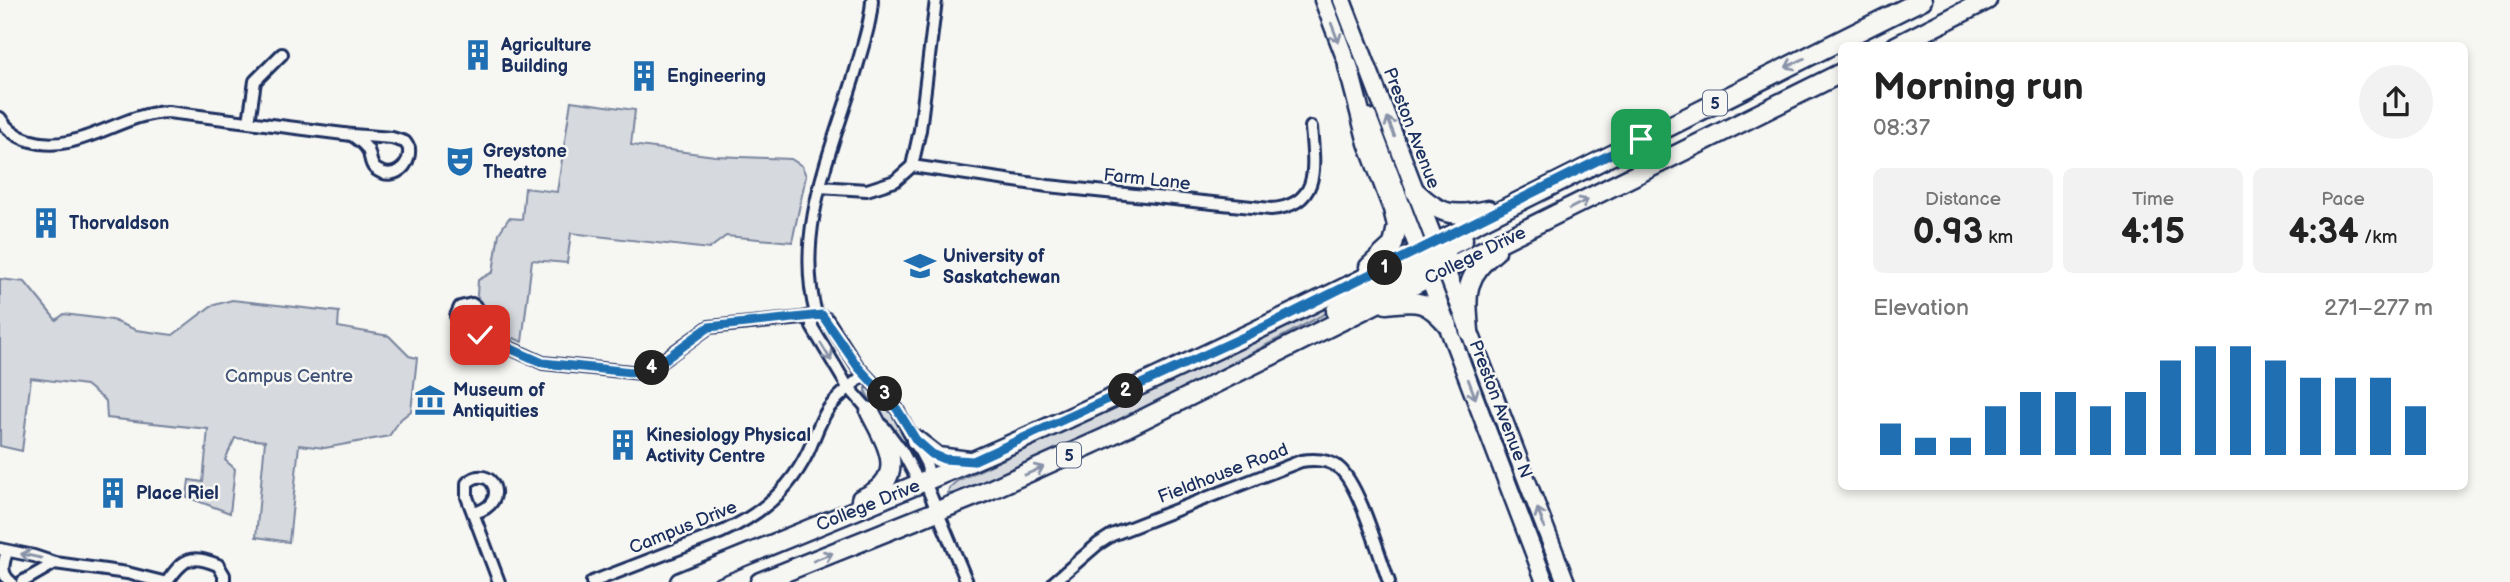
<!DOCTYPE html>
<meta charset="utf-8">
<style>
:root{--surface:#fff;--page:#f2f2f2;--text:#222;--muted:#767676;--accent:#1f6fb2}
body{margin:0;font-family:"Balsamiq Sans",sans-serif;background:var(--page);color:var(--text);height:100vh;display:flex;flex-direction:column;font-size:26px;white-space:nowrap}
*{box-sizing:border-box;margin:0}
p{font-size:23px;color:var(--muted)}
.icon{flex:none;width:38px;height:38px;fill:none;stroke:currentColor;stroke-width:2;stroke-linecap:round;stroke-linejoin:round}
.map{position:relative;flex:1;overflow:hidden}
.panel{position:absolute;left:1838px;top:42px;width:630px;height:448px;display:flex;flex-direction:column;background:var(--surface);border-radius:10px;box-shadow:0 4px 10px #0003}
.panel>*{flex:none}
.pin{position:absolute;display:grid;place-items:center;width:60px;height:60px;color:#fff;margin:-30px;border-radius:14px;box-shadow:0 4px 10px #0006}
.km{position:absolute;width:35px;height:35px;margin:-18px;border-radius:50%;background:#222;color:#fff;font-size:19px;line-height:35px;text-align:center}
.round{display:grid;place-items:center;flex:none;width:74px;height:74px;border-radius:37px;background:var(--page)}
.headline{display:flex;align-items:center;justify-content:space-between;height:119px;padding:0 35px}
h1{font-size:38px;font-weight:700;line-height:52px}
.metrics{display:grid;grid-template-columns:repeat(3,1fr);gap:10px;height:119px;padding:7px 35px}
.metrics div{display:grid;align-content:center;border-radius:10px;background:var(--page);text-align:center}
.metrics b{font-size:35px;font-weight:700}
.metrics small{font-size:19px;font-weight:400}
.metrics p{font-size:19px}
.chart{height:196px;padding:14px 35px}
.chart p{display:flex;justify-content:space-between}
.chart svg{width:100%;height:126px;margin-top:7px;stroke:var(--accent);stroke-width:6}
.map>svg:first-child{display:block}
.green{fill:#d6d9dd;stroke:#78849e;stroke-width:2}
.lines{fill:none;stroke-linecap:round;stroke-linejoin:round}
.street-casing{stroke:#1b2f5e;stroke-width:16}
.secondary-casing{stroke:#1b2f5e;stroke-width:21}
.primary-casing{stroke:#1b2f5e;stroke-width:23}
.street{stroke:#f6f6f2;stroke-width:10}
.secondary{stroke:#f6f6f2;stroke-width:16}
.primary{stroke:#f6f6f2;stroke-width:18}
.oneway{stroke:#8892a8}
.route-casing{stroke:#fff;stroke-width:14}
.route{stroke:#1f6fb2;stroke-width:9}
.labels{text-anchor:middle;stroke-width:5;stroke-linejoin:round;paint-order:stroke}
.shield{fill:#f6f6f2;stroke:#5d6b8a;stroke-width:2}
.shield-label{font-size:16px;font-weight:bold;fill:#1b2f5e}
.poi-label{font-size:18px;font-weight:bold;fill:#1b2f5e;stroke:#f6f6f2;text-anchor:start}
.street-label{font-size:18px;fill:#1b2f5e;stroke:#f6f6f2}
.park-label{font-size:18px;fill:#405177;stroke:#f6f6f2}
</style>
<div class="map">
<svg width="2510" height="582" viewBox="0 0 2510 582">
<rect width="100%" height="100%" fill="#f6f6f2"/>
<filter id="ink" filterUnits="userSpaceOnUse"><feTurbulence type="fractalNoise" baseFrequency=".0143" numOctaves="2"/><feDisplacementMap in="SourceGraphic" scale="14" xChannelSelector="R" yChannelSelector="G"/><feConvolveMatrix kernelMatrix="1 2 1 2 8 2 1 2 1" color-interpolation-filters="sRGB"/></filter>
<g filter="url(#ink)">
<!-- green -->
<g class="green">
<path d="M 571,101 L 635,110 L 631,145 L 715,156 L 791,159 L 802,166 L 806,176 L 792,242 L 726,236 L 709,249 L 571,233 L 567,263 L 532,260 L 522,342 L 514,338 L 507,343 L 495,338 L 477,295 L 478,280 L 493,272 L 499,233 L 509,218 L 522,219 L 525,188 L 557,192 Z"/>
<path d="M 1403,272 L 1152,406 L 1074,445 L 957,495 L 948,493 L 949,488 L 957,481 L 1074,426 L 1380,275 Z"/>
<path d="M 0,279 L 25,282 L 56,320 L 64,314 L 112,320 L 136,330 L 173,335 L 211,306 L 232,300 L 339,312 L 338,327 L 389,336 L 409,356 L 417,358 L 411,411 L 401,419 L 389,436 L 325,448 L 299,445 L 289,542 L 256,537 L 265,441 L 235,438 L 225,460 L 235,469 L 230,513 L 187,497 L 189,480 L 203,482 L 208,429 L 107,418 L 106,401 L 86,385 L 31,378 L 22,451 L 0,446 Z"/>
<path d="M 866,387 C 887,397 920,448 921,470 L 917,470 L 897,437 L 866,393 Z"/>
</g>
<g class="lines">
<defs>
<g id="street">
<path d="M 872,0 C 871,21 864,42 858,63 C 835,145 793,227 816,314 L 812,321 L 812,327 L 846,384 L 873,415"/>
<path d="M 0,118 C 13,141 43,147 68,142 C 103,135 131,113 168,112 L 352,135"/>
<path d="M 249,122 L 255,81 L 282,54"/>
<path d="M 352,135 L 392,138 L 405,142 L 409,148 C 411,166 394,181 377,170 C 370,166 371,157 368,150 C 364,143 358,140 352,135 Z"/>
<path d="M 912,166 L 1048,186 L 1271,209 C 1322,205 1314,165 1311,127"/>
<path d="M 819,187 L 867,190 L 895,181 L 912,166 L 920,130 L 936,0"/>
<path d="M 816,314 L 827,319 L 858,367 L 897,409 L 926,463 L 928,470 L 925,482"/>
<path d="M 490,341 C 487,327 485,312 472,304 L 460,307 L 456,316 L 461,326 L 543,363 L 641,373 L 648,371 L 709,327 L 803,318 L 816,314"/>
<path d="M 884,427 L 902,451 L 915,475 L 925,482 L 967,582"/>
<path d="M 474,513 C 513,503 490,461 467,483 L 467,497 L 499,582"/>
<path d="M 0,549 L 34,556 L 55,563 L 127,573 L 163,582"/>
<path d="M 7,552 C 3,563 0,574 11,582"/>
<path d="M 22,582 L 55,563"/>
<path d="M 167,582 C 184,558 190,554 218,565 L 224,575 L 224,582"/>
<path d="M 592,582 L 722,532 C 760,515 790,490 808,452 C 815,437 819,421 829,408 C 839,395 853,385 864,374"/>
<path d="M 1054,582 L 1098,544 L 1112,535 L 1301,461 C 1314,459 1327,459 1338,467 C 1359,483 1379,555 1389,582"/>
</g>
<g id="secondary">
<path d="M 1323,0 L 1352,76"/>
<path d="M 1342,0 L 1566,582"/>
<path d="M 1368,117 L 1545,582"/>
</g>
<g id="primary">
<path d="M 1896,46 L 1987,0"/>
<path d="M 1348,66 L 1368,143 L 1393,209 L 1397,226 L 1393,245 L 1369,267"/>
<path d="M 1415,191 C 1441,216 1453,217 1488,210"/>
<path d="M 1430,277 L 1449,246 L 1463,239"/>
<path d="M 1386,304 C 1418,300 1427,300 1448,325"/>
<path d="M 1336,311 L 1413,268 L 1429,251"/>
<path d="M 1469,331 C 1466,293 1464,276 1496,251"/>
<path d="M 916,440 L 938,457 L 969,461"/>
<path d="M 861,499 C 910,478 887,445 870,412"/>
<path d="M 680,582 C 799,533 919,486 1036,433 C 1336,298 1627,146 1922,0"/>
<path d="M 760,582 L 985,492 L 1103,439 L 1841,73"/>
</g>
</defs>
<!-- street casing -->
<use href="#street" class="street-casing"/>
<!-- secondary casing -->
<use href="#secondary" class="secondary-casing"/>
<!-- primary casing -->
<use href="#primary" class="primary-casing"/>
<!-- street -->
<use href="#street" class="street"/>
<!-- secondary -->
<use href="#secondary" class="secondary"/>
<!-- primary -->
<use href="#primary" class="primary"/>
</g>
<!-- one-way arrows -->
<defs><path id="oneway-shaft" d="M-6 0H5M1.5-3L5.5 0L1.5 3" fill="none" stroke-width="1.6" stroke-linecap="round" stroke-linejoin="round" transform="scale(1.75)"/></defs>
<g class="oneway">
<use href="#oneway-shaft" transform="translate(1335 33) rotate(69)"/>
<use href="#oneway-shaft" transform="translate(1795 63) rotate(154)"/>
<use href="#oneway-shaft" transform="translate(1391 127) rotate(-111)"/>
<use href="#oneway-shaft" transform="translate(1579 204) rotate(-27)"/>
<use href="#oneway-shaft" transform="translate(826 352) rotate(59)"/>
<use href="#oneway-shaft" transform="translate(1472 389) rotate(69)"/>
<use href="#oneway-shaft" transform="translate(1034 471) rotate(-24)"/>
<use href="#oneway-shaft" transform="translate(1541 518) rotate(-111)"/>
<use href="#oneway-shaft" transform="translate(31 556) rotate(-168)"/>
<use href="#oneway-shaft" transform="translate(823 557) rotate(-22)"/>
</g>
</g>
<g class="lines" filter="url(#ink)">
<defs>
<path id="route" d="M 480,335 L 543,363 L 641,373 L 649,371 L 709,327 L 822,315 L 858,367 L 897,409 L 916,440 L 932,454 L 944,459 L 973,461 L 1252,333 L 1641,139"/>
</defs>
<!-- route casing -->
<use href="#route" class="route-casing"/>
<!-- route -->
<use href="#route" class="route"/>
</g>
<!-- icons -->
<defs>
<symbol id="building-bare" viewBox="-9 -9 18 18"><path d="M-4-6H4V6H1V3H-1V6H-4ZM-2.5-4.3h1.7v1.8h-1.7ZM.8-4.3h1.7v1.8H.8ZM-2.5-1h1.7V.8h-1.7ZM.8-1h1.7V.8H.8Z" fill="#1f6fb2" stroke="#f6f6f2" stroke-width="2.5" paint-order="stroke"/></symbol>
<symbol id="theatre-bare" viewBox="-9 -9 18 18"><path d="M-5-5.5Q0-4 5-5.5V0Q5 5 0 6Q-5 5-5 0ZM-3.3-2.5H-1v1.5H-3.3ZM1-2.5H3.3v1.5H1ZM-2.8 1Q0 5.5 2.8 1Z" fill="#1f6fb2" stroke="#f6f6f2" stroke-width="2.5" paint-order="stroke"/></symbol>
<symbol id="university-bare" viewBox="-9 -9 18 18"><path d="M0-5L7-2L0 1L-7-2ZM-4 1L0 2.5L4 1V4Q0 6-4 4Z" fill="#1f6fb2" stroke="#f6f6f2" stroke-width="2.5" paint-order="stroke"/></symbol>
<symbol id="museum-bare" viewBox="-9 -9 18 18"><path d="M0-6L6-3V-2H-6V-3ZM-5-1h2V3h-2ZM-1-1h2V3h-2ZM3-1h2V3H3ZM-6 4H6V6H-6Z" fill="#1f6fb2" stroke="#f6f6f2" stroke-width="2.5" paint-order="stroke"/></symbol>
</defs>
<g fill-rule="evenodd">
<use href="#building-bare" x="456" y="33" width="44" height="44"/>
<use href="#building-bare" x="622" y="54" width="44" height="44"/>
<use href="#theatre-bare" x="438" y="139" width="44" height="44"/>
<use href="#building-bare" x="24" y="201" width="44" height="44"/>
<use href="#university-bare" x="898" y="244" width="44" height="44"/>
<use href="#museum-bare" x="408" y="378" width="44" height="44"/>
<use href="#building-bare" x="601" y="423" width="44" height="44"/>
<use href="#building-bare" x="91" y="471" width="44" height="44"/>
</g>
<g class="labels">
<!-- shield labels -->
<g class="shield">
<rect x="1703" y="90.5" width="24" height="25" rx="5"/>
<rect x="1057" y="442.5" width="24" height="25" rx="5"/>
</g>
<g class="shield-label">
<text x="1715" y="109">5</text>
<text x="1069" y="461">5</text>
</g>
<!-- poi labels -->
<g class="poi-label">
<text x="501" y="51">Agriculture<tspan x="501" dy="21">Building</tspan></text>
<text x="667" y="82">Engineering</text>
<text x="483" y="157">Greystone<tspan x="483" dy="21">Theatre</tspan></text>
<text x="69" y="229">Thorvaldson</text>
<text x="943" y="262">University of<tspan x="943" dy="21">Saskatchewan</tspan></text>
<text x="453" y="396">Museum of<tspan x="453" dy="21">Antiquities</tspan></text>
<text x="646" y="441">Kinesiology Physical<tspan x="646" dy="21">Activity Centre</tspan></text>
<text x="136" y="499">Place Riel</text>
</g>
<!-- street labels -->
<g class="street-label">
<text transform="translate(1412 128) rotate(69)" y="6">Preston Avenue</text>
<text transform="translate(1147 179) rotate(6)" y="6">Farm Lane</text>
<text transform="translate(1475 255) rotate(-26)" y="6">College Drive</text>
<text transform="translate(1501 409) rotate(69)" y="6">Preston Avenue N</text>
<text transform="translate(1223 473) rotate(-21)" y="6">Fieldhouse Road</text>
<text transform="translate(868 505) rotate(-22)" y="6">College Drive</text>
<text transform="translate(683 527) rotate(-22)" y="6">Campus Drive</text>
</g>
<!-- park labels -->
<g class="park-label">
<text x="289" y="382">Campus Centre</text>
</g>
</g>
</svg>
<div class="pin" style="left:1641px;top:139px;background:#1e9e55"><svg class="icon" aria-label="arrive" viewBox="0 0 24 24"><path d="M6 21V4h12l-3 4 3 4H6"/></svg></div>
<div class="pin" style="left:480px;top:335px;background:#d93025"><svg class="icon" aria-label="check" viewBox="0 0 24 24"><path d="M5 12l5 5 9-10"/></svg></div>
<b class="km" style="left:1385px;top:268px">1</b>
<b class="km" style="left:1126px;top:391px">2</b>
<b class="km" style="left:885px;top:394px">3</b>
<b class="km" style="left:652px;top:368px">4</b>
<section class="panel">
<div class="headline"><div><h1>Morning run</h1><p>08:37</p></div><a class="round"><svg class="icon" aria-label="share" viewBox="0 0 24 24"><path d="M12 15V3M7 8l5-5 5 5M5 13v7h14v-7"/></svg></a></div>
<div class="metrics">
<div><p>Distance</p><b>0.93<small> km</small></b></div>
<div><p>Time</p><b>4:15</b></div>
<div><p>Pace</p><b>4:34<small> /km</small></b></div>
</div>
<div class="chart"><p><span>Elevation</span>271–277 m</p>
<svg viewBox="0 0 160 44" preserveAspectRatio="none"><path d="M5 44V33M15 44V38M25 44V38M35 44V27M45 44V22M55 44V22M65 44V27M75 44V22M85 44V11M95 44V6M105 44V6M115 44V11M125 44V17M135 44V17M145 44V17M155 44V27"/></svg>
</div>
</section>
</div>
